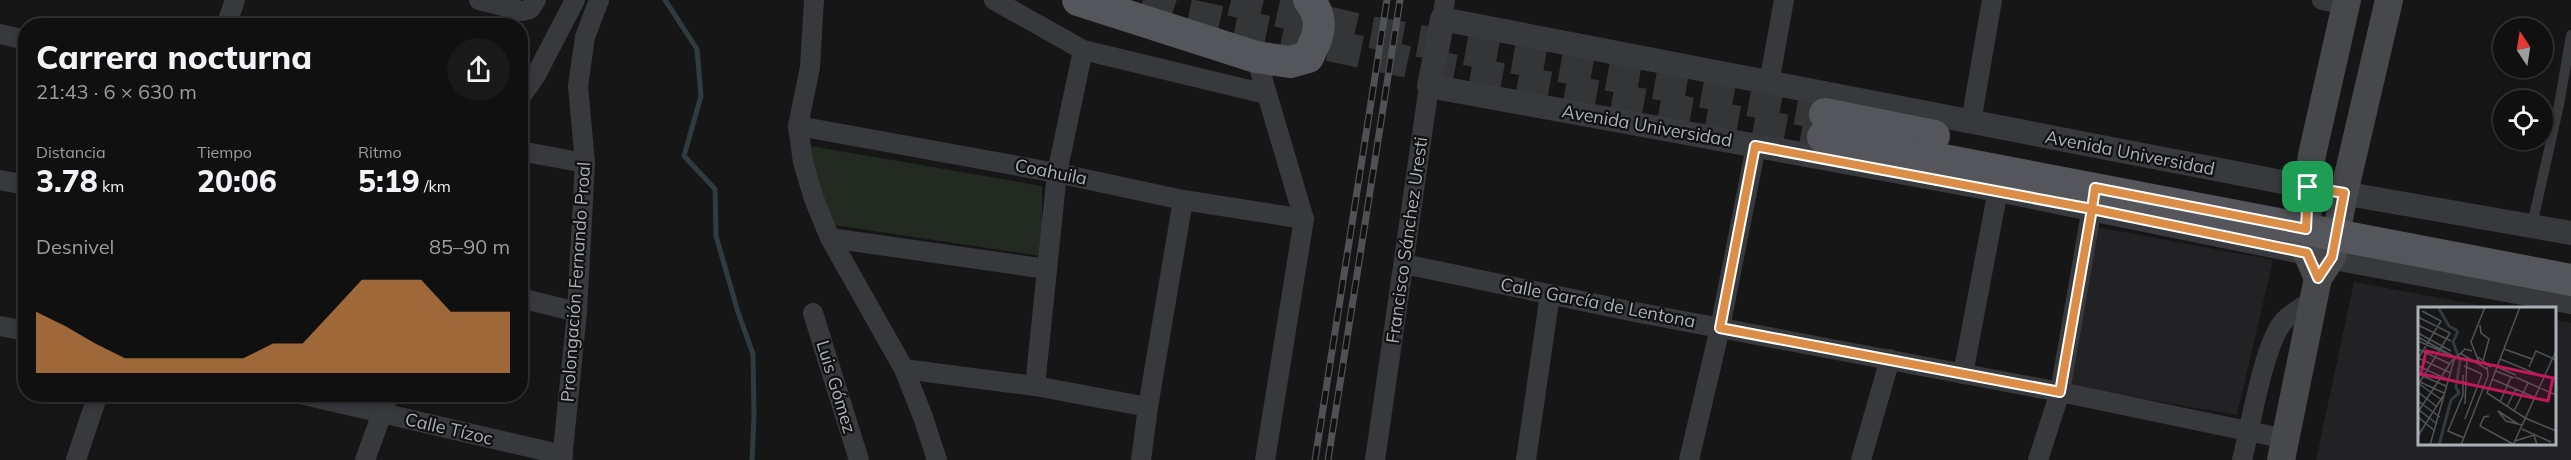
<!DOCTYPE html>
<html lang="es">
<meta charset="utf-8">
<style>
:root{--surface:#101011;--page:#19191a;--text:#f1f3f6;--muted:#9c9d9f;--line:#303031;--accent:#dc8e49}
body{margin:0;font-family:Mulish,sans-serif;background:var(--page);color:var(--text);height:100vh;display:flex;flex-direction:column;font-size:22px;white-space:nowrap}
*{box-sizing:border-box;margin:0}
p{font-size:20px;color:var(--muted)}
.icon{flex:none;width:33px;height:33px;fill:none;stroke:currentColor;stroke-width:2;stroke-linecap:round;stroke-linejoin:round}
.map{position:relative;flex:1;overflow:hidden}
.panel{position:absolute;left:18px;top:18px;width:510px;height:384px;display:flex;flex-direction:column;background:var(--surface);border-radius:24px;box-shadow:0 3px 9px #0003,0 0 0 2px var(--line)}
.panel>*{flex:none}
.needle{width:39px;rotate:348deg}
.fabs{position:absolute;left:2493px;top:18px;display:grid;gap:12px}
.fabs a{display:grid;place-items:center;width:60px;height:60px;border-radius:50%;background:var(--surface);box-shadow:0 3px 9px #0003,0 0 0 2px var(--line);font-size:30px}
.pin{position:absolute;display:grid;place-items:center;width:51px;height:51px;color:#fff;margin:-26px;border-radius:12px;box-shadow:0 3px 9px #0006}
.round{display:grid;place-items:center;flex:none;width:63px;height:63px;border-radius:32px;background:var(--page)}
.overview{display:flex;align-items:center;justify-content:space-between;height:102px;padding:0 18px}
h1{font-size:33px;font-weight:800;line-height:45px}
.figures{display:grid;grid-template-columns:repeat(3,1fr);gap:9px;height:102px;padding:6px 18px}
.figures div{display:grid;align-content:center}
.figures b{font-size:30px;font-weight:800}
.figures small{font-size:16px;font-weight:400}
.figures p{font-size:16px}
.chart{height:168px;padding:12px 18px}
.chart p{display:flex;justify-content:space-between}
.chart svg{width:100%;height:108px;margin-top:6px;fill:var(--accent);opacity:.7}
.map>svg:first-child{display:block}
.built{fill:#222224}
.green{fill:#232a22}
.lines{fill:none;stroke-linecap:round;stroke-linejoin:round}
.stream{stroke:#303b3f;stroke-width:5}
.primary-tunnel{stroke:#333537;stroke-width:32;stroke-dasharray:32 16;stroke-linecap:butt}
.service{stroke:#37393c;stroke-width:10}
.minor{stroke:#37393c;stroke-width:20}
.tertiary{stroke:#37393c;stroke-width:24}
.secondary{stroke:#46484c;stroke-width:28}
.primary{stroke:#54565b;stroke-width:32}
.rail-casing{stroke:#4f5155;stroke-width:7}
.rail{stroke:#111112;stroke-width:4.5;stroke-dasharray:14;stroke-linecap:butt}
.route-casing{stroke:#fff;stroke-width:12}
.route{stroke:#dc8e49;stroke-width:8}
.labels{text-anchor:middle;stroke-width:4.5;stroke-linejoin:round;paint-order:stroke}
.street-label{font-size:18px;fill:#a9b0b6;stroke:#111112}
.inset-river{fill:none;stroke:#303b3f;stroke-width:3}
.inset-road{fill:none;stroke:#515457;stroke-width:1.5}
.view{fill:#c2185b;fill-opacity:0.15;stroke:#c2185b;stroke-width:3}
.inset-edge{fill:none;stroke:#a9b0b6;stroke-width:3}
</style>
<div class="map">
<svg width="2571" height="460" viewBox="0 0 2571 460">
<rect width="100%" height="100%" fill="#161617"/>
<!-- built -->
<g class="built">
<path d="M 2097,227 L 2273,260 L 2237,415 L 2071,386 Z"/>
<path d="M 2354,282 L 2494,308 L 2420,308 L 2420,444 L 2554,444 L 2555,320 L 2571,323 L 2571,460 L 2316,460 Z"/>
</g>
<!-- green -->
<path class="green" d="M 805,145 L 1042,186 L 1042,256 L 833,225 Z"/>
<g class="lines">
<!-- stream -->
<path class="stream" d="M 665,0 L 697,49 L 701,96 L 684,156 L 715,189 L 716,236 L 738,312 L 753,354 L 754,416 L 752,460"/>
<!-- primary-tunnel -->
<g class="primary-tunnel">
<path d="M 1143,0 L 1184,14 L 1408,62 L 1823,137"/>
<path d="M 1231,0 L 1365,31 L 1825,114"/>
</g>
<!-- service -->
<path class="service" d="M 2532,225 L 2559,105 L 2571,35"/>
<!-- minor -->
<g class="minor">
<path d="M 479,0 L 522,11 L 530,9 L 536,0"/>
<path d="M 814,0 L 810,67 L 798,126 L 803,162 L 814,199 L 830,238 L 904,369 L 923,417 L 937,460"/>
<path d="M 994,0 L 1083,50 L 1266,94"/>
<path d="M 2322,0 L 2346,5"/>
<path d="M 1442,19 L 1445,0"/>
<path d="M 226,26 L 235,0"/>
<path d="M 0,34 L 26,40"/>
<path d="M 1256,57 L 1304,219 L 1265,460"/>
<path d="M 1769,83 L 1784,0"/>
<path d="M 520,98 L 536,75 L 575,0"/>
<path d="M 1971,122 L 1992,0"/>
<path d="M 798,126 L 1057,173 L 1183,200 L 1304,219"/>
<path d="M 520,151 L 585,163"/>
<path d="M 0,180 L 26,185"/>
<path d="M 830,238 L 1047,269"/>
<path d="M 1404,264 L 1635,312 L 2060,392 L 2286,439"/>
<path d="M 520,298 L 577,312"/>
<path d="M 813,313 L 859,460"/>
<path d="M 0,326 L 26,331"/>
<path d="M 904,369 L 1035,386 L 1148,407"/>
<path d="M 1963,374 L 1998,190"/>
<path d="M 1035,386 L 1057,173 L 1083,50"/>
<path d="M 300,394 L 563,455"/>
<path d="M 76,460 L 98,394"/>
<path d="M 365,460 L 389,394"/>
<path d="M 562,460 L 577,312 L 585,163 L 578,86 L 585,37 L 599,0"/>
<path d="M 1141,460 L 1148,407 L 1183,200"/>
<path d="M 1375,460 L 1429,86"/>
<path d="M 1526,460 L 1550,294"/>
<path d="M 1689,460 L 1720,328 L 1756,146"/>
<path d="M 1861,460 L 1890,359"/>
<path d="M 2038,460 L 2060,392 L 2094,196"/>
<path d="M 2242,460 C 2250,429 2264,342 2284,321 C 2292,312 2305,306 2314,299"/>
</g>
<!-- tertiary -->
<path class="tertiary" d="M 2571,233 L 2308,187 L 1442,19 L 1429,86 L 1998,190 L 2307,253 L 2571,302"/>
<!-- secondary -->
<g class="secondary">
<path d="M 2318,278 L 2307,253 L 2308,187 L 2312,155 L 2347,0"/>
<path d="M 2281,460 L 2318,278 L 2332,257 L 2344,193 L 2389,0"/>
</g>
<!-- primary -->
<g class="primary">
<path d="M 1078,0 L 1256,57 L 1290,62 L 1308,57 C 1319,36 1325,20 1309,0"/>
<path d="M 1825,114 L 1934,136"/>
<path d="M 1823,137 L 2571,280"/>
</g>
<defs>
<g id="rail">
<path d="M 1315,460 L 1387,0"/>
<path d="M 1328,460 L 1400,0"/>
</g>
</defs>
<!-- rail casing -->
<use href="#rail" class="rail-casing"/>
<!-- rail -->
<use href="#rail" class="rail"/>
</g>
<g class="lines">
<defs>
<path id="route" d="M 2308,187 L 2306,229 L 2095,188 L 2092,209 L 1755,146 L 1720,328 L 2060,392 L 2092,209 L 2307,253 L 2318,278 L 2332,257 L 2344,193 L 2308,187"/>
</defs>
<!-- route casing -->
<use href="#route" class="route-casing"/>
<!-- route -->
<use href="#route" class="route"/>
</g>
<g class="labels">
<!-- street labels -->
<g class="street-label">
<text transform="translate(1647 126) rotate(10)" y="6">Avenida Universidad</text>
<text transform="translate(2130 153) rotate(11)" y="6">Avenida Universidad</text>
<text transform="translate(1051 172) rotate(11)" y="6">Coahuila</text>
<text transform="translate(1407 240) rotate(-82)" y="6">Francisco Sánchez Uresti</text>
<text transform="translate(576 282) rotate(-86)" y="6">Prolongación Fernando Proal</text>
<text transform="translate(1598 303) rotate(11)" y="6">Calle García de Lentona</text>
<text transform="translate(836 387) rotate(73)" y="6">Luis Gómez</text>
<text transform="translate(449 429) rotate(13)" y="6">Calle Tízoc</text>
</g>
</g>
<!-- overview -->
<g transform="translate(2418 307)">
<rect width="138" height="138" fill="#161617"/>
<path class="inset-river" d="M 20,0 L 31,19 L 40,24M 21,138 L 33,93 L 41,86 L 38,80 L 42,54 L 35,35 L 40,24"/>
<path class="inset-road" d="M 102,0 L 69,86 L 107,111 L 138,124M 0,10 L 32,26 L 0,78M 0,18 L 33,34M 62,18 L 63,26 L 71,32 L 65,54M 0,26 L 33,44M 0,30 L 35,49 L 0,34M 0,42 L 32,57M 86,42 L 114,52M 42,46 L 69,62M 0,51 L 33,66M 0,52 L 23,14 L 4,4M 82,52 L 124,69M 58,53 L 73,60 L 60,50M 61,55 L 53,35 L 67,0M 0,59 L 31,73M 46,59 L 64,67M 79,60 L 98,68M 111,60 L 118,44 L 138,53M 78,64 L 96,71M 0,67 L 28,79M 45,68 L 45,88 L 30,124 L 46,131M 97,70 L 138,88M 74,72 L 116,90M 2,75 L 26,86M 1,77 L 24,93M 0,85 L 18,99M 0,94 L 22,110M 82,95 L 93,70M 47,97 L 49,50M 89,99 L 98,82M 1,103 L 19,117M 96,104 L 110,76M 0,105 L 35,52M 71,109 L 66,110 L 62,119 L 95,137M 0,110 L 17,124M 47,112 L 64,67M 100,117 L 80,104 L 88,114 L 104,118M 104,122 L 133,135M 0,129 L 25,89M 97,134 L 116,128 L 119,138M 12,138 L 36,53 L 47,42 L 54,44M 43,138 L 70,69 L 69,60M 95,138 L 138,44"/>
<path class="view" d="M 8,44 L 135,71 L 130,94 L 3,67 Z"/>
<rect width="138" height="138" class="inset-edge"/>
</g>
</svg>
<div class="fabs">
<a><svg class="needle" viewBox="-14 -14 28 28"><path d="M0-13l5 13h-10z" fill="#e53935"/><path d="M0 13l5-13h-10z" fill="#9c9d9f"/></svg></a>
<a><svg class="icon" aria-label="locate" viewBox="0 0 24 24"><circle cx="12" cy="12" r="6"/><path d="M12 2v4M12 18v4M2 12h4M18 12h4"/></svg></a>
</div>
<div class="pin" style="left:2308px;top:187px;background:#1e9e55"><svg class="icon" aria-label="arrive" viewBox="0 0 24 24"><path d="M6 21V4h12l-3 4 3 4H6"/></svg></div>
<section class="panel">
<div class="overview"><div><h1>Carrera nocturna</h1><p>21:43 · 6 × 630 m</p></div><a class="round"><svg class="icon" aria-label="share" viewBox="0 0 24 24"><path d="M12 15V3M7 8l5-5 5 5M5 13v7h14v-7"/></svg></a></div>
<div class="figures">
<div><p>Distancia</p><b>3.78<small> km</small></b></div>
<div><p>Tiempo</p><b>20:06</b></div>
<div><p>Ritmo</p><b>5:19<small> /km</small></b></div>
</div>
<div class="chart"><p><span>Desnivel</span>85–90 m</p>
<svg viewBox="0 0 160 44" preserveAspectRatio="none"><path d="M0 44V19L10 25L20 32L30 38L40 38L50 38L60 38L70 38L80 32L90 32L100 19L110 6L120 6L130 6L140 19L150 19L160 19V44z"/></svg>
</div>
</section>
</div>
